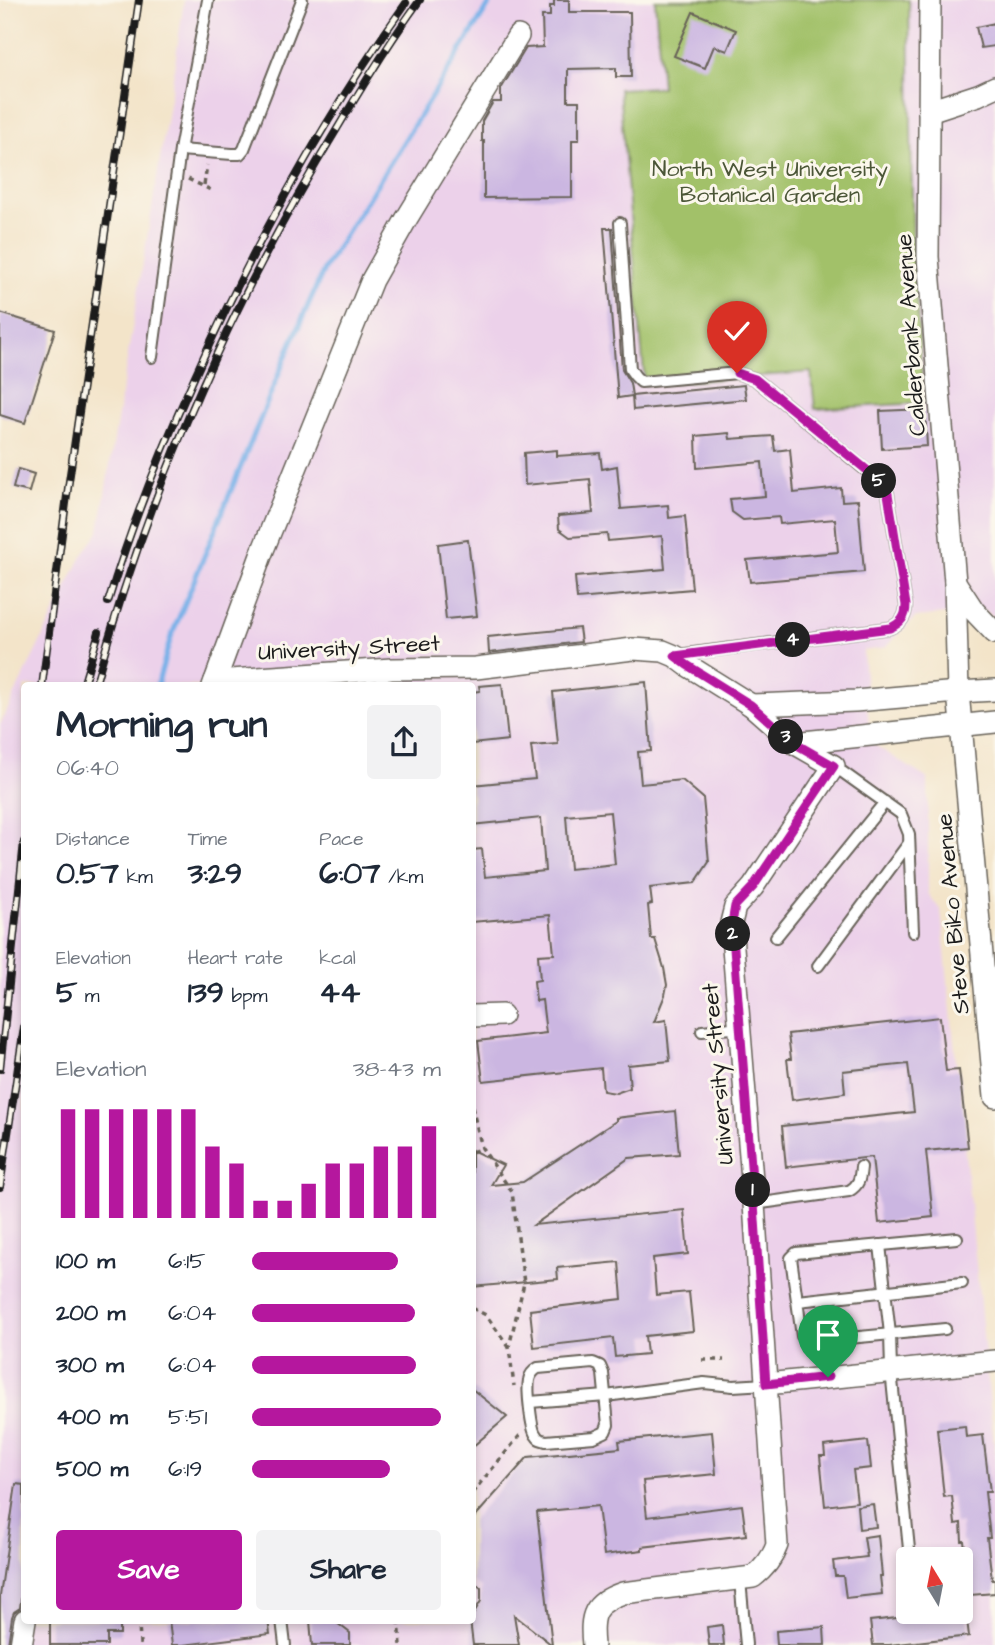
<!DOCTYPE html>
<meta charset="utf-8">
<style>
:root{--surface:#fff;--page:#f2f2f3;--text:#1f2937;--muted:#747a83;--accent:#b5179e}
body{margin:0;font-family:"Architects Daughter",sans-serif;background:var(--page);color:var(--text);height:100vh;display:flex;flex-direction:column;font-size:26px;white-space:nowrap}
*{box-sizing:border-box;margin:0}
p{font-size:23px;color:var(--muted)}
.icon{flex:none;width:38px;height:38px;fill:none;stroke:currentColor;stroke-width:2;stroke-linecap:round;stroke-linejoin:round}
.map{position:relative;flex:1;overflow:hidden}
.drawer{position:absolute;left:21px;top:682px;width:455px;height:942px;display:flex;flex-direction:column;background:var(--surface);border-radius:7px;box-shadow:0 4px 10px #0003}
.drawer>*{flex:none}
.needle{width:46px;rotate:350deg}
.controls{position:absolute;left:896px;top:1547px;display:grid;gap:14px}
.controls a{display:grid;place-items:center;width:77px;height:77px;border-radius:7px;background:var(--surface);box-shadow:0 4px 10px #0003;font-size:35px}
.pin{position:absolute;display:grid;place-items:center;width:60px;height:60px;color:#fff;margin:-72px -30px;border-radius:50% 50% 50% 0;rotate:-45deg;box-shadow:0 0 7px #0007}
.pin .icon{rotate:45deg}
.km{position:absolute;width:35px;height:35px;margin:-18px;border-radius:50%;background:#222;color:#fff;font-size:19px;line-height:35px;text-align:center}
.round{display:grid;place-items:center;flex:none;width:74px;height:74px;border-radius:7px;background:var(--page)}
.summary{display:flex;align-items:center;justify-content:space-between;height:119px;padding:0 35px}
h1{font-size:38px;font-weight:800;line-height:52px}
.figures{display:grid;grid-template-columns:repeat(3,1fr);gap:10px;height:119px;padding:7px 35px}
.figures div{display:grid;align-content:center}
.figures b{font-size:30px;font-weight:800}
.figures small{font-size:19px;font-weight:400}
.figures p{font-size:19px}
.chart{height:196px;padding:14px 35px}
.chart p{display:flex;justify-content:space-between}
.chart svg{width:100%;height:126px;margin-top:7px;stroke:var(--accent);stroke-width:6}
.action{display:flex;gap:14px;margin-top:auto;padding:14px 35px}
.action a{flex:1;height:80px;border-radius:7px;background:var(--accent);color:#fff;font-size:28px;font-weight:800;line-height:80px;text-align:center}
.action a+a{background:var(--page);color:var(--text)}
ul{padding:0 35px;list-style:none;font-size:23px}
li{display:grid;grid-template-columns:112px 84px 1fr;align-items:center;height:52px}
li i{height:18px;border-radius:9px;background:var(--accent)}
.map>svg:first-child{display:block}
.built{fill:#ecd1ea;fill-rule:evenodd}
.green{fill:#a2c169;stroke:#5f6e42;stroke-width:2}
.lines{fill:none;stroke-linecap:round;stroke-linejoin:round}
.stream{stroke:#78b1e8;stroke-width:5}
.building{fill:#cbb6e1;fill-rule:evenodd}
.lane-casing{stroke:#676259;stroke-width:14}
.street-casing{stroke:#676259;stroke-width:24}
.path{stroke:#676259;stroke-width:3.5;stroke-dasharray:5 5;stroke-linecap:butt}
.lane{stroke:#fff;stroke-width:10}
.street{stroke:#fff;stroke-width:21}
.rail-casing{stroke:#1c1c1c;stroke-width:8}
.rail{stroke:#fbf7ec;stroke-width:5;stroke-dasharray:16;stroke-linecap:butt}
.route-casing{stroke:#fff;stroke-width:14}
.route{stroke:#b5179e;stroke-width:9}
.labels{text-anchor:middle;stroke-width:6;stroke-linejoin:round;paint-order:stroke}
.park-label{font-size:23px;fill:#4b5637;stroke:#fbf7ec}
.street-label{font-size:23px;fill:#1c1c1c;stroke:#fbf7ec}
</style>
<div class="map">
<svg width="995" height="1645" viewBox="0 0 995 1645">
<rect width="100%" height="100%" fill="#fbf7ec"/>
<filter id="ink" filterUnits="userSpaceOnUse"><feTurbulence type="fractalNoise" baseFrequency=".0143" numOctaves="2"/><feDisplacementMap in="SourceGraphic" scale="14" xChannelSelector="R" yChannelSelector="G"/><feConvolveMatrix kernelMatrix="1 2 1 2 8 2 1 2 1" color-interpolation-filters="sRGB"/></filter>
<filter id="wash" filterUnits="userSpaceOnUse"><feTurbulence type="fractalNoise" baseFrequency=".00686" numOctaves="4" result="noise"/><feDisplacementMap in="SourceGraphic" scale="28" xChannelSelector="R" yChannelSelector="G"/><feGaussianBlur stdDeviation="1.57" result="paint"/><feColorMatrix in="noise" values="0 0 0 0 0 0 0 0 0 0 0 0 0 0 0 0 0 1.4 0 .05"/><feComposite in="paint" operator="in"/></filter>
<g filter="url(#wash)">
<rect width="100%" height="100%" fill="#f3e4c9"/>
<!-- built -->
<path class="built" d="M 184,0 L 995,0 L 995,620 L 985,610 L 916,617 L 886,647 L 863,651 L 870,742 L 928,779 L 928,893 L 941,911 L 995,1455 L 995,1645 L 0,1645 L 0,725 L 82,556 L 99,531 L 171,92 ZM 24,686 L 472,686 L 472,1620 L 24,1620 ZM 908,1559 L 961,1559 L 961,1612 L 908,1612 Z"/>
<!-- green -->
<path class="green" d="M 655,0 L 909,0 L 913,252 L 924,403 L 815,409 L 811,372 L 645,385 L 619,89 L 662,87 Z"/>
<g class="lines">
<!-- stream -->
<path class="stream" d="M 157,686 L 171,637 L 289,349 L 324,269 L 492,0"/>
</g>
<g id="blocks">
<!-- building -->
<g class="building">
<path d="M 554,0 L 569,0 L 569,12 L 630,12 L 631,77 L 616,77 L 616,68 L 568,69 L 568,101 L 579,101 L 579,140 L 572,140 L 572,197 L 484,198 L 484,141 L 482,141 L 482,121 L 493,102 L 501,102 L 501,89 L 526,48 L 543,47 L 542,16 L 550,16 L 550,6 L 554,6 Z"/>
<path d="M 693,12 L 736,30 L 727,51 L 714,46 L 705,68 L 674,56 Z"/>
<path d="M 995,23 L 995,46 L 981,48 L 976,27 Z"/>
<path d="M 604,228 L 612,228 L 622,370 L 630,383 L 632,396 L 618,398 Z"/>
<path d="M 0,313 L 55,330 L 25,423 L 0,415 Z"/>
<path d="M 744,385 L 746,399 L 633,410 L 632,396 Z"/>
<path d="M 925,409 L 927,446 L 882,449 L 880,411 Z"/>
<path d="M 729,433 L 730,439 L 773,436 L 775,451 L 790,449 L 794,493 L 841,488 L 842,501 L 858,500 L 864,572 L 750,582 L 747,560 L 838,552 L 835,519 L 780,524 L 779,517 L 743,520 L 732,512 L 730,499 L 765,496 L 762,462 L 697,468 L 696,436 Z"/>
<path d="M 557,450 L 557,456 L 600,453 L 602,469 L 617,466 L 621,509 L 668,505 L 669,518 L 685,516 L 692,589 L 577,599 L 575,577 L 665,569 L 662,536 L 608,541 L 607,534 L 570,537 L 559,529 L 558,516 L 593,513 L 590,479 L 525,485 L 524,453 Z"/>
<path d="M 18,469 L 34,474 L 29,492 L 13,488 Z"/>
<path d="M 468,540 L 477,616 L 446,619 L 438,544 Z"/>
<path d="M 579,628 L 581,642 L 489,653 L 488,637 Z"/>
<path d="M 646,682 L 651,751 L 638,752 L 641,784 L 682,780 L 703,798 L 709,862 L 695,883 L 650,888 L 652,904 L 648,905 L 651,939 L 655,939 L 664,968 L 667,985 L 665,995 L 654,1022 L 666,1020 L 670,1061 L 628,1065 L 630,1088 L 616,1093 L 603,1091 L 601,1068 L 483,1081 L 478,1041 L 546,1033 L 542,1000 L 536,1001 L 534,981 L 540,980 L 538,955 L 554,954 L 550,915 L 472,922 L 472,850 L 482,849 L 485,877 L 545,871 L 541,818 L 472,825 L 472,785 L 535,779 L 531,746 L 558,744 L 553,692 ZM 610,812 L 615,864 L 570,869 L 566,816 Z"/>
<path d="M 502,684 L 508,740 L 472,744 L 472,692 L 480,691 L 479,686 Z"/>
<path d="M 940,1017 L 946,1071 L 959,1070 L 968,1147 L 926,1151 L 933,1217 L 879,1223 L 872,1157 L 786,1167 L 782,1126 L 914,1112 L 908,1064 L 843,1071 L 845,1093 L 792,1100 L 787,1059 L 791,1059 L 788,1034 Z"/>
<path d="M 675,1111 L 679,1154 L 629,1158 L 534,1225 L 684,1210 L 688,1254 L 653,1258 L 656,1295 L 689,1292 L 693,1331 L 645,1336 L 647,1354 L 615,1357 L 613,1338 L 534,1347 L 530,1310 L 622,1299 L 619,1262 L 557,1268 L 558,1279 L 472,1287 L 472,1150 L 503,1165 L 491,1185 L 523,1182 L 616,1121 L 616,1118 Z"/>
<path d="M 472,1389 L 507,1417 L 472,1447 Z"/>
<path d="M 965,1426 L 966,1437 L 983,1435 L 990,1492 L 985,1492 L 990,1538 L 987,1538 L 992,1580 L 995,1580 L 995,1593 L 970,1595 L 964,1541 L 962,1541 L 961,1523 L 955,1524 L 952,1496 L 944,1497 L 937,1429 Z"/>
<path d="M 712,1432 L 716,1474 L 643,1481 L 647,1517 L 742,1505 L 746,1535 L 642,1547 L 642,1550 L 604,1555 L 598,1506 L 537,1512 L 552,1645 L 514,1615 L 519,1645 L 473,1645 L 470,1620 L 472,1620 L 472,1616 L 481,1601 L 481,1588 L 472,1581 L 472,1520 L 528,1457 L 620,1448 L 619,1441 Z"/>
<path d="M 868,1441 L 871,1468 L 853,1470 L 857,1502 L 825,1506 L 820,1456 L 825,1456 L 824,1446 Z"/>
<path d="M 16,1484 L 24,1485 L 24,1575 L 20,1608 L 14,1612 L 12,1617 L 8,1645 L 0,1645 L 0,1596 Z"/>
<path d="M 873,1504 L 876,1527 L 859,1529 L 857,1506 Z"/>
<path d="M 878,1535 L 882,1576 L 880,1576 L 882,1594 L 846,1598 L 843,1576 L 835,1576 L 833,1561 L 867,1557 L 864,1537 Z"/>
<path d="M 953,1612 L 966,1612 L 969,1636 L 889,1645 L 873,1645 L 870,1621 Z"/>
<path d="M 50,1620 L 120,1620 L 120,1634 L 107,1634 L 107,1645 L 50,1645 Z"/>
<path d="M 169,1620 L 268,1620 L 270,1634 L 183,1645 L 172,1645 Z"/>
<path d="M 310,1620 L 333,1620 L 350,1633 L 350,1645 L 312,1645 Z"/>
<path d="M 722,1625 L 724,1645 L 709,1645 L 707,1627 Z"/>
<path d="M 824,1627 L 825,1645 L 777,1645 L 776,1631 Z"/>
</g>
</g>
</g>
<g filter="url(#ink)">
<use href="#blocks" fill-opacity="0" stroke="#676259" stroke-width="2"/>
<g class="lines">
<defs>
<g id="lane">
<path d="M 180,150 L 232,154 L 240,154 L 244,149 L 302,0"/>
<path d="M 620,223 L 630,369 L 635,376 L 641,382 L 737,373 L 755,379 L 872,475 L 884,484 L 888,494 L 906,605 C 906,617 901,623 890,628 L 678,655"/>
<path d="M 152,357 L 180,150 L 208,0"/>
<path d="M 834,766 L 901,814 L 909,834 L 913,932"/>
<path d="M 776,937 L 885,802"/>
<path d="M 818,966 L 909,843"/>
<path d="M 702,1031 L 741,1027"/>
<path d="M 754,1204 L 849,1191 C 859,1185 860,1179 861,1167"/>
<path d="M 880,1245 L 890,1334 L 891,1370 L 910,1559"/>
<path d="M 798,1301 L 962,1283"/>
<path d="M 945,1329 L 806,1342 L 802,1336 L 791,1258 L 796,1253 L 957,1238"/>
<path d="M 593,1363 L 600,1366 L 603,1373 L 608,1425 L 605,1432 L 594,1437 L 546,1441 C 540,1439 539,1440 536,1435 C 531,1429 527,1390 529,1380 C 530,1374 533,1371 538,1368 Z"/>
<path d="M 530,1402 L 606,1396 L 704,1383 L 733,1386 L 766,1384"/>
<path d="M 740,1580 L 746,1645"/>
<path d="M 282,1620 L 285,1645"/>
</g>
<g id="street">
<path d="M 930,0 L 928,257 L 955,582 L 958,692 L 995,1097"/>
<path d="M 929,111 L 978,95 L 995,87"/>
<path d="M 955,582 L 974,611 L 995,633"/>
<path d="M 215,681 L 263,550 L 372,280 L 407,218 L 518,36"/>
<path d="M 213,686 L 215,681 L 392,669 L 476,668 L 633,649 L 663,651 L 675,656 L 687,665 L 751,705 L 794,743 L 834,766 L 753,887 L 735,907 L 731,923 L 754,1204 L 777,1545 C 772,1559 765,1568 753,1577 L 623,1593 C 593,1603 590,1615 593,1645"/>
<path d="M 751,705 L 855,701 L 958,692 L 995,690"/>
<path d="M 794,743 L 995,722"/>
<path d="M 472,1016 L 502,1015"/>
<path d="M 766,1384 L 995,1361"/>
<path d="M 21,1645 L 25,1620"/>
</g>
</defs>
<!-- lane casing -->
<use href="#lane" class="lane-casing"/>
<!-- street casing -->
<use href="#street" class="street-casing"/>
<!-- path -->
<g class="path">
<path d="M 188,179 L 215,192"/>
<path d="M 204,185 L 207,165"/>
<path d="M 472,1107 L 482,1148 L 512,1192 L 524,1283 L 509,1347 L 514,1386"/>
<path d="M 472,1152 L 482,1148"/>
<path d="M 472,1308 L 486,1315 L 509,1347"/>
<path d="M 702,1360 L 724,1360"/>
<path d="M 472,1493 L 521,1434 L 520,1432"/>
<path d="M 139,1620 L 140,1645"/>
<path d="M 399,1620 L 401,1645"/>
</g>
<!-- lane -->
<use href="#lane" class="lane"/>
<!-- street -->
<use href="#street" class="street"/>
<defs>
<g id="rail">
<path d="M 108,602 C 131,526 161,451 194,378 C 253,247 322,120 406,3"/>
<path d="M 42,686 L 68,488 L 139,0"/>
<path d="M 83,686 L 99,632"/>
<path d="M 95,686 C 149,490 231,302 337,129 C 363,85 390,41 420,0"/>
<path d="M 0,1069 L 24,842"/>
<path d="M 0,1187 L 24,1027"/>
</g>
</defs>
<!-- rail casing -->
<use href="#rail" class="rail-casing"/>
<!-- rail -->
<use href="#rail" class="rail"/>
</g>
</g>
<g class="lines" filter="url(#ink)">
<defs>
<path id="route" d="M 737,373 L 755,379 L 884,484 L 888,494 L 906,605 C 906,617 901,623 890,628 L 675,656 L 687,665 L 751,705 L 794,743 L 834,766 L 753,887 L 735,906 L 732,923 L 754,1204 L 766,1384 L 828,1377"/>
</defs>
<!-- route casing -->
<use href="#route" class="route-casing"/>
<!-- route -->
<use href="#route" class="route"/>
</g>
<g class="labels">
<!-- park labels -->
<g class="park-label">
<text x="770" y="176">North West University<tspan x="770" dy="26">Botanical Garden</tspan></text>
</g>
<!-- street labels -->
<g class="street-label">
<text transform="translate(910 335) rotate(-94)" y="8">Calderbank Avenue</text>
<text transform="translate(349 647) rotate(-3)" y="8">University Street</text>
<text transform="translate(952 914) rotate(-95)" y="8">Steve Biko Avenue</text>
<text transform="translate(717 1074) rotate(-95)" y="8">University Street</text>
</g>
</g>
</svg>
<div class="controls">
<a><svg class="needle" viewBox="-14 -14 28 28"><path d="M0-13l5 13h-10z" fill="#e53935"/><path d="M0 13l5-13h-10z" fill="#747a83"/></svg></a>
</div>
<div class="pin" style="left:828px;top:1377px;background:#1e9e55"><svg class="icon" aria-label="arrive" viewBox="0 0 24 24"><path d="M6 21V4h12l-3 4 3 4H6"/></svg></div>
<div class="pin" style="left:737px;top:373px;background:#d93025"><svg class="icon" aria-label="check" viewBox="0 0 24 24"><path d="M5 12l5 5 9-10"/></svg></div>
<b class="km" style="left:753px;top:1190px">1</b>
<b class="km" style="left:733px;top:934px">2</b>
<b class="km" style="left:786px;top:737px">3</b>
<b class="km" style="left:793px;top:640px">4</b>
<b class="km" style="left:879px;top:481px">5</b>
<section class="drawer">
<div class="summary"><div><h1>Morning run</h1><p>06:40</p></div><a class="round"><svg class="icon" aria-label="share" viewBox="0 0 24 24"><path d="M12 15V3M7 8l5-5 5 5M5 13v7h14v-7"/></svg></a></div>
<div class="figures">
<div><p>Distance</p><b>0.57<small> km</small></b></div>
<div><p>Time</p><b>3:29</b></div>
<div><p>Pace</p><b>6:07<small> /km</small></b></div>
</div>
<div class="figures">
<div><p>Elevation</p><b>5<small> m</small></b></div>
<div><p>Heart rate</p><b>139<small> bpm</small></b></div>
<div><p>kcal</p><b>44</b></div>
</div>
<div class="chart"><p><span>Elevation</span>38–43 m</p>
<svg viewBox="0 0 160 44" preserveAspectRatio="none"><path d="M5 44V6M15 44V6M25 44V6M35 44V6M45 44V6M55 44V6M65 44V19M75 44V25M85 44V38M95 44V38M105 44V32M115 44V25M125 44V25M135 44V19M145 44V19M155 44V12"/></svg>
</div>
<ul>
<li><b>100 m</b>6:15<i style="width:77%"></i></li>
<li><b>200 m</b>6:04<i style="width:86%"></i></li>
<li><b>300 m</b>6:04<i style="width:87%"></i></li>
<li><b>400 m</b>5:51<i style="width:100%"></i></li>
<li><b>500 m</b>6:19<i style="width:73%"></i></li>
</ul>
<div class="action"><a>Save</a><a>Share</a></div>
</section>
</div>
